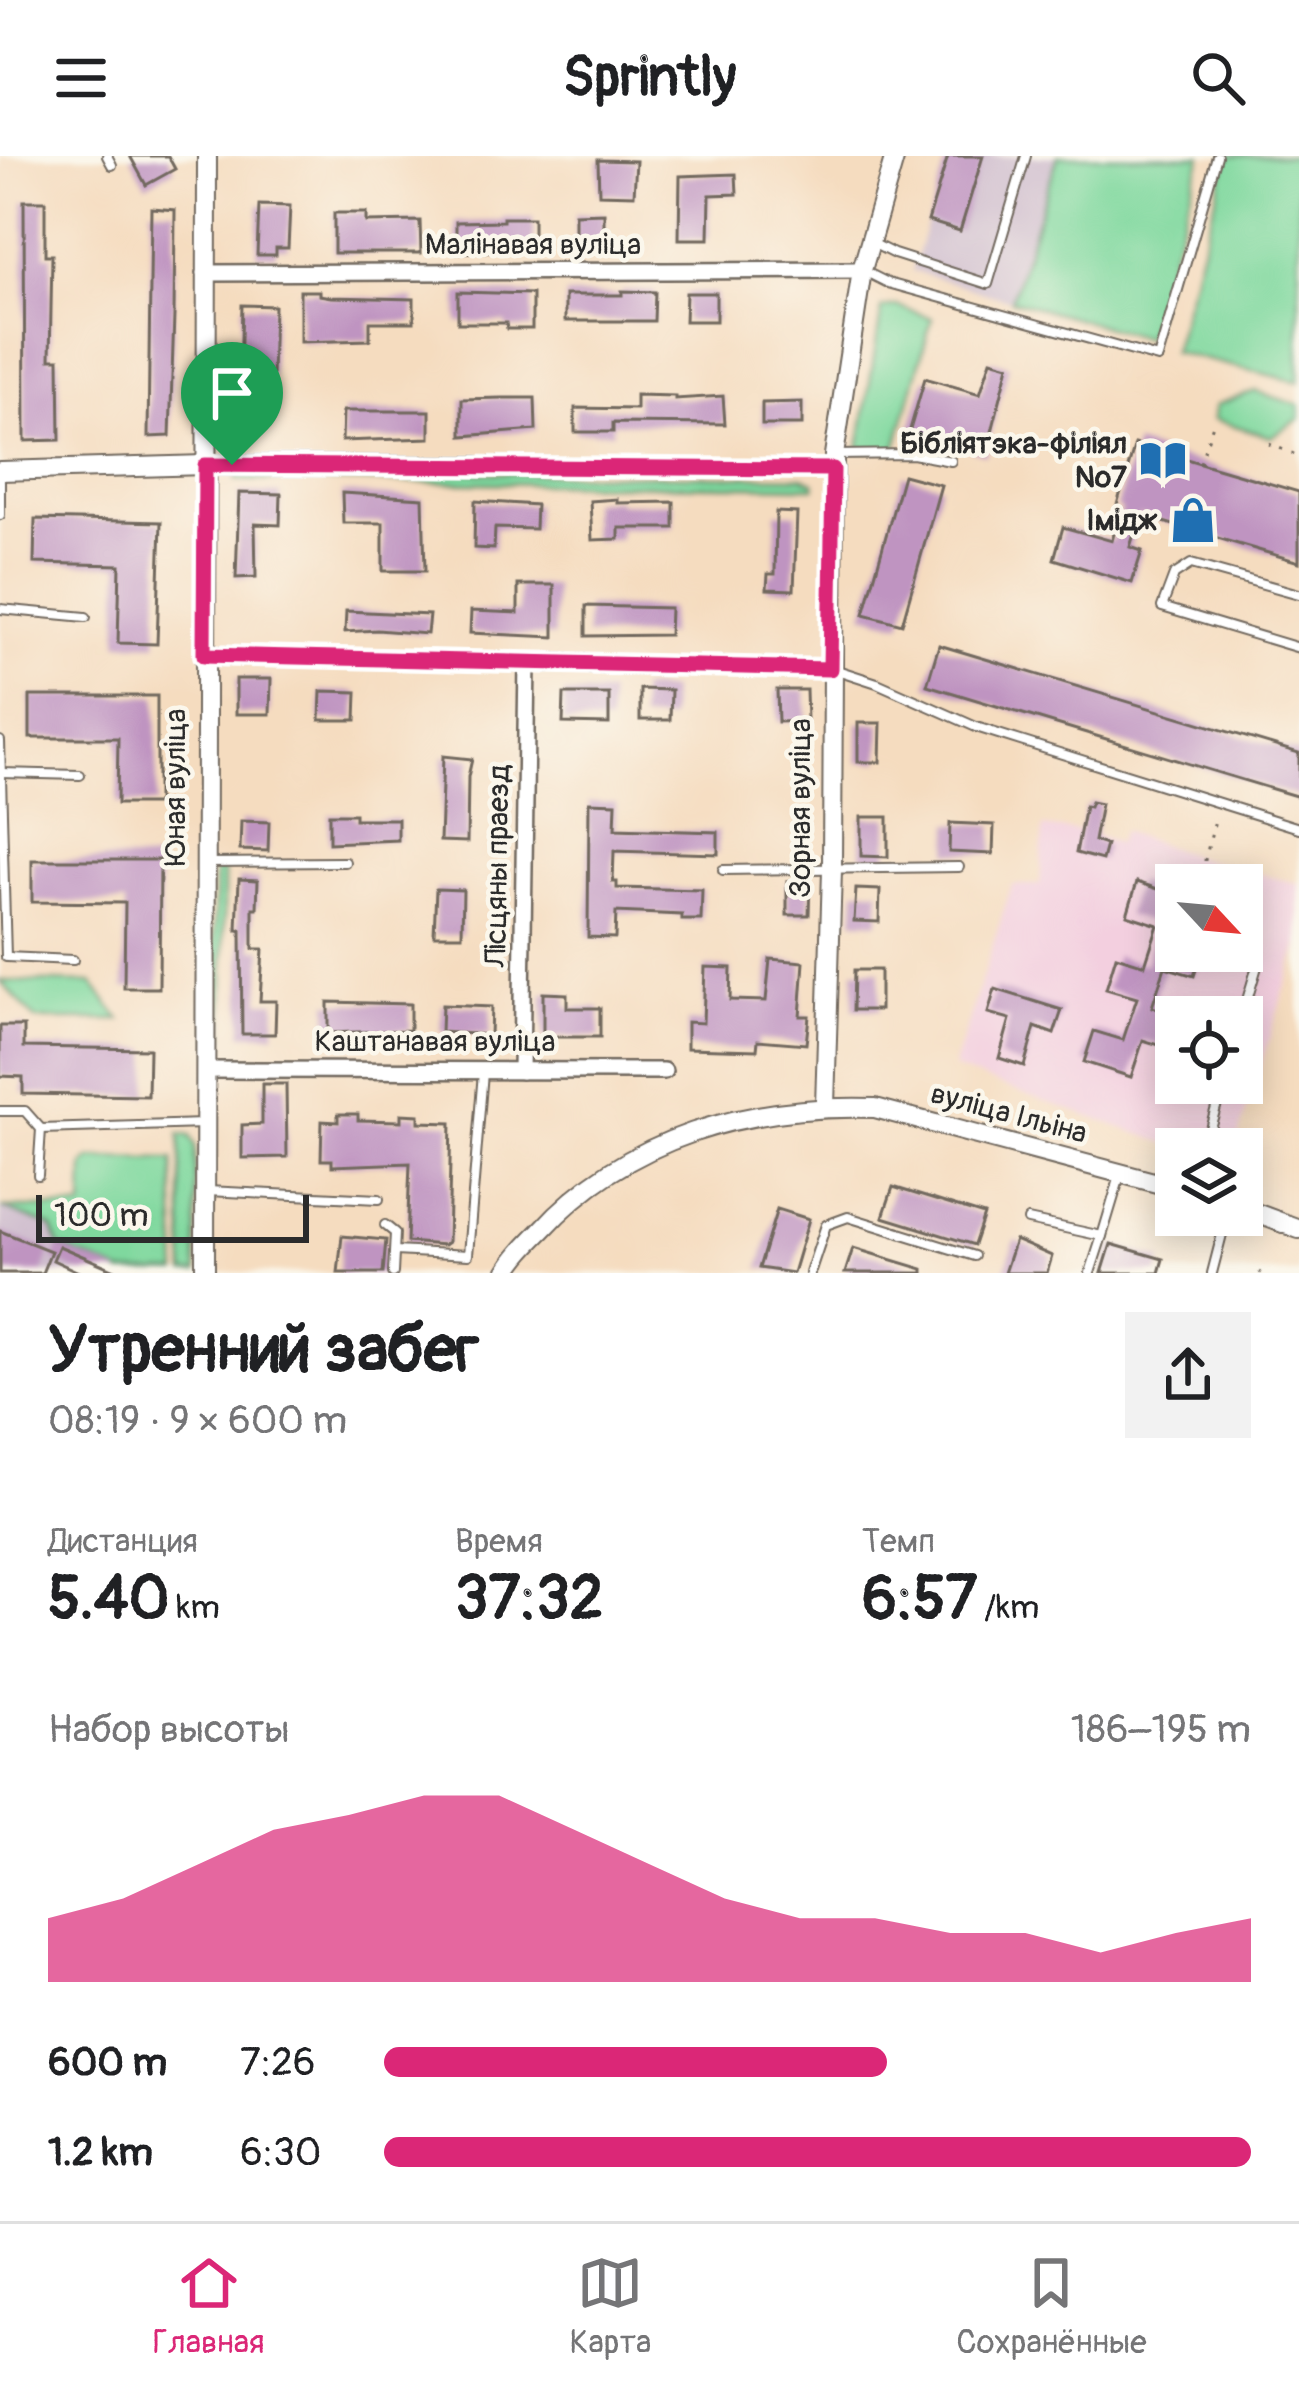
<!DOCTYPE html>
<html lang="ru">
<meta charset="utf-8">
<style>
:root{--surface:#fff;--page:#f2f2f2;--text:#202124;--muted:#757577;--line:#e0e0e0;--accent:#db2777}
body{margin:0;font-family:Pangolin,sans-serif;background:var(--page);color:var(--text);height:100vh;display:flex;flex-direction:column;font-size:45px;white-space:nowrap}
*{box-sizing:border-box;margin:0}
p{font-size:39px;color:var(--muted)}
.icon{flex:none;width:66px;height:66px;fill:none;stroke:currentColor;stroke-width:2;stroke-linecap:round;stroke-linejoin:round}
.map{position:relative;height:1117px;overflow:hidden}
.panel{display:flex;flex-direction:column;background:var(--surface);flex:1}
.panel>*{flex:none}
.needle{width:78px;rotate:116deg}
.tools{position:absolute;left:1155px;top:708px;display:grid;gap:24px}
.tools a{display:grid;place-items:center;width:108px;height:108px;border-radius:0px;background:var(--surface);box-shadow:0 6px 30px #0003;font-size:60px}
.scale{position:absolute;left:36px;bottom:30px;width:273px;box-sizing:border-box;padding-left:12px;border:6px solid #2b2b2b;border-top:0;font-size:33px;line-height:42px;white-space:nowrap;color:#2b2b2b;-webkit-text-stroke:9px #fbf7ec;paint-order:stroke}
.pin{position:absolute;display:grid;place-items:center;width:102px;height:102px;color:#fff;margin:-123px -51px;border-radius:50% 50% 50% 0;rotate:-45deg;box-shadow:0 0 12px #0007}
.pin .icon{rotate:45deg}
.round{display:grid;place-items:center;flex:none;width:126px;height:126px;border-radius:0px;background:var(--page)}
.headline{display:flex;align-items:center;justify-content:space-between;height:204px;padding:0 48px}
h1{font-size:66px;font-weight:800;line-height:90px}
.figures{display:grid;grid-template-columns:repeat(3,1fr);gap:18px;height:204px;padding:12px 48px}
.figures div{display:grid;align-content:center}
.figures b{font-size:60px;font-weight:800}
.figures small{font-size:33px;font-weight:400}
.figures p{font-size:33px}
.chart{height:336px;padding:24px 48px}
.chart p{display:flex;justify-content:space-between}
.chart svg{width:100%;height:216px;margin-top:12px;fill:var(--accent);opacity:.7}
ul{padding:0 48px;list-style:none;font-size:39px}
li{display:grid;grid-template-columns:192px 144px 1fr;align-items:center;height:90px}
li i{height:30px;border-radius:15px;background:var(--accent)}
header{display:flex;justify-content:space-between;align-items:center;height:156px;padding:0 48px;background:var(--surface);font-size:54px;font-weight:800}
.menu{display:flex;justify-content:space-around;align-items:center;height:168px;border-top:3px solid var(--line);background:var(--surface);font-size:33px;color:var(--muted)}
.menu a{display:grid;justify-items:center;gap:6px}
.menu .active{color:var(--accent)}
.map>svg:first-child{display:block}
.built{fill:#f3cfdf;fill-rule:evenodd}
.industrial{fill:#cfbdce}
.green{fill:#7fd89e;stroke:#558264;stroke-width:3}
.building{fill:#bf94c1}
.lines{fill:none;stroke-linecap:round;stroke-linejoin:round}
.service-casing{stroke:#72695f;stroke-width:12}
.minor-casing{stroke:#72695f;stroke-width:20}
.tertiary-casing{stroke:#72695f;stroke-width:22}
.path{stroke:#72695f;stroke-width:3;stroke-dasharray:3 9;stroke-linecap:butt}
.service{stroke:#fff;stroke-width:8}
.minor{stroke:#fff;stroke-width:15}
.tertiary{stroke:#fff;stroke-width:18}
.route-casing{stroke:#fff;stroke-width:24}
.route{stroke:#db2777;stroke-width:15}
.labels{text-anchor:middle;stroke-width:9;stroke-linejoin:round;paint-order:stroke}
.street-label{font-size:30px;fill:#2b2b2b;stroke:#fbf7ec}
.poi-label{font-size:30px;font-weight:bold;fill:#2b2b2b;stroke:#fbf7ec;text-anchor:end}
</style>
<header><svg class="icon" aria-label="menu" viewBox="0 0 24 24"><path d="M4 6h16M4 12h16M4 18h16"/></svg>Sprintly<svg class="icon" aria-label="search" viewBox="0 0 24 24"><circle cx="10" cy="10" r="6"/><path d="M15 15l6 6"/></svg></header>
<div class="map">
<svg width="1299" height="1117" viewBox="0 0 1299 1117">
<rect width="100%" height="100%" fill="#fbf7ec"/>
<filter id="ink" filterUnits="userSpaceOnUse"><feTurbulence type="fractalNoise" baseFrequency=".00833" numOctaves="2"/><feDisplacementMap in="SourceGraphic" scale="24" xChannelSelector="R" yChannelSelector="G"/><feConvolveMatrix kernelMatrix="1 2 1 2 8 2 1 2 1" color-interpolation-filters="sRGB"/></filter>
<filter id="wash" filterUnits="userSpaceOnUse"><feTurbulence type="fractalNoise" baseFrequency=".004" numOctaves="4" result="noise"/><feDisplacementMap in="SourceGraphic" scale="48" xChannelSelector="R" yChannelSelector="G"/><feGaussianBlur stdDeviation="2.7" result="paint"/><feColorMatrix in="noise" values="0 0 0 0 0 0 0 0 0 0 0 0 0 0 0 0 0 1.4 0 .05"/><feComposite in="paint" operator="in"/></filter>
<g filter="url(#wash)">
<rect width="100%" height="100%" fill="#f5dcbf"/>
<!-- built -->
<path class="built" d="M 1043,671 L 1084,676 L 1117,687 L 1122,675 L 1205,704 L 1299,728 L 1299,788 L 1234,993 L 1183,993 L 953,913 L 1012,729 L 1040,729 ZM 1176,729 L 1242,729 L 1242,795 L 1176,795 ZM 1176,861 L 1242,861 L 1242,927 L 1176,927 Z"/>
<!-- industrial -->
<g class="industrial">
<path d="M 948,0 L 1058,0 L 1011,144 L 912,115 Z"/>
<path d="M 0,1052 L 53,1071 L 59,1090 L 122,1117 L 0,1117 Z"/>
</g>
<!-- green -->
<g class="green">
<path d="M 1058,0 L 1202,0 L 1146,182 L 1011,144 Z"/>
<path d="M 1228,0 L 1299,0 L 1299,226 L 1172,196 Z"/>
<path d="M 897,150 L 932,162 L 896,293 L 864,294 L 859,292 L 882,152 Z"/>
<path d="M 1255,235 L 1299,249 L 1299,263 L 1271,281 L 1213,263 L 1216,249 Z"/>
<path d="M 237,314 L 802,321 L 814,326 L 815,331 L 236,324 Z"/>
<path d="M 220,712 L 224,715 L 224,885 L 218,893 L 213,891 L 215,716 Z"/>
<path d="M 0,825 L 92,827 L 121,864 L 36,864 Z"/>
<path d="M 180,978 L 190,980 L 195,990 L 197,1117 L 185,1117 Z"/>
<path d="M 91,1003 L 173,1004 L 178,1117 L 122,1117 L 59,1090 L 52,1071 L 2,1052 L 83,1052 L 84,1010 Z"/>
</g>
<g id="blocks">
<!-- building -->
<g class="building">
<path d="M 130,0 L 168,0 L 175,13 L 146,29 Z"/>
<path d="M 948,0 L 983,0 L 960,75 L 928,65 Z"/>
<path d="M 598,4 L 636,5 L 634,39 L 599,38 Z"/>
<path d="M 736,18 L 737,38 L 710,39 L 709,83 L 679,83 L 680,20 Z"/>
<path d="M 24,45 L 45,45 L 45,99 L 52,99 L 50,203 L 59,203 L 60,284 L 25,285 Z"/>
<path d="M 259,49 L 290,50 L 288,92 L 276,92 L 276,99 L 257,99 Z"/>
<path d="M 151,52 L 175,54 L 174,159 L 170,280 L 148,281 Z"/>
<path d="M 334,57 L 366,57 L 366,66 L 420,65 L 421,97 L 334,97 Z"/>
<path d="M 604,57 L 604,85 L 575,85 L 575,58 Z"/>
<path d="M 503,62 L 533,62 L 533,94 L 456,97 L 456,66 L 503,65 Z"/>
<path d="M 300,135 L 319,135 L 319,139 L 331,141 L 414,143 L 414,166 L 370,166 L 370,184 L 300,186 Z"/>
<path d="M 622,135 L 655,136 L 654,165 L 565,165 L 565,139 L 622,139 Z"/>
<path d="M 458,136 L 532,138 L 532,173 L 507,173 L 506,167 L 458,167 Z"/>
<path d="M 686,137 L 716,137 L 716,165 L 685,165 Z"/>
<path d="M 242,149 L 274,150 L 272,220 L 240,219 Z"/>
<path d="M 991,204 L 1009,209 L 986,299 L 909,277 L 925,222 L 980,238 Z"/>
<path d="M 636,239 L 675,240 L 675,243 L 723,240 L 725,268 L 613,267 L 613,276 L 575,276 L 575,252 L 636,253 Z"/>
<path d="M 502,242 L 535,242 L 536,274 L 462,280 L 462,243 Z"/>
<path d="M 802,246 L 802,269 L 762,269 L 762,247 Z"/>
<path d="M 343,255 L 430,255 L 430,282 L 342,285 Z"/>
<path d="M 1135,288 L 1299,336 L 1299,406 L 1140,359 L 1130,391 L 1142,395 L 1132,427 L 1054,403 L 1063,371 L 1112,385 L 1121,353 L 1116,352 Z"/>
<path d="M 903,319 L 941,329 L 902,468 L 864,458 Z"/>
<path d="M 239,337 L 281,338 L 280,369 L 255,368 L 256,421 L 236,422 Z"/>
<path d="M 342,337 L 423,342 L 425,415 L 383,415 L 383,367 L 343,367 Z"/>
<path d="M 617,343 L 617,347 L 674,346 L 674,372 L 619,372 L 619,383 L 592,384 L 590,345 Z"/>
<path d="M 475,345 L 536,349 L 535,373 L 495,372 L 494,393 L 474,392 Z"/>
<path d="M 776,356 L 797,357 L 794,434 L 767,433 L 768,418 L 775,418 Z"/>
<path d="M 35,363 L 161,366 L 157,488 L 118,487 L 120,409 L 34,407 Z"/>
<path d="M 518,429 L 554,429 L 554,481 L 470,477 L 471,455 L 518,457 Z"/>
<path d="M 586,450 L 670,452 L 669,479 L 586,480 Z"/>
<path d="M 346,455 L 429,459 L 427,478 L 377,474 L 345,476 Z"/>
<path d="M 939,489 L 1299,597 L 1299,641 L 927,529 Z"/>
<path d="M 236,523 L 271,523 L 270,558 L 236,558 Z"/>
<path d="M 640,533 L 671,534 L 670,564 L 640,564 Z"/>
<path d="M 777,534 L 806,534 L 807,565 L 778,566 Z"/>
<path d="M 321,535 L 357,536 L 356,564 L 320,564 Z"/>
<path d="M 564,538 L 609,538 L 609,568 L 563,567 Z"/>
<path d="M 30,540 L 157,540 L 157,648 L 117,648 L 118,582 L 30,582 Z"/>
<path d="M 858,567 L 881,567 L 880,606 L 858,606 Z"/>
<path d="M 443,600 L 472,603 L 468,621 L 467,686 L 440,685 Z"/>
<path d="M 589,646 L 616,647 L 615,673 L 718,676 L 718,698 L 614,695 L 613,726 L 617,726 L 617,732 L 702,734 L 701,764 L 682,764 L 682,759 L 616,756 L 615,782 L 588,781 Z"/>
<path d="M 1091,646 L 1101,648 L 1094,685 L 1106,689 L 1102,704 L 1076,697 L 1085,650 L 1089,651 Z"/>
<path d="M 329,658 L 355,658 L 355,663 L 398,663 L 398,684 L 329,687 Z"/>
<path d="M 861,661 L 888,661 L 888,701 L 861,700 Z"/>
<path d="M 241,665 L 269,666 L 268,695 L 240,694 Z"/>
<path d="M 950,667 L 994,669 L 993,698 L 949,696 Z"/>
<path d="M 32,704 L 160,704 L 159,832 L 124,832 L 125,747 L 32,746 Z"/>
<path d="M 239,723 L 258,724 L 257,752 L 253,752 L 253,793 L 263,793 L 260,845 L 276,845 L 275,878 L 242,878 L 241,774 L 237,774 Z"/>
<path d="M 787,725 L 810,726 L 809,759 L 787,759 Z"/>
<path d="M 1137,726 L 1176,739 L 1176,795 L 1202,795 L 1194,820 L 1165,811 L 1152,851 L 1176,859 L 1176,882 L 1172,893 L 1143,884 L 1131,921 L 1084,906 L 1094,875 L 1123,884 L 1137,842 L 1106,833 L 1116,800 L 1145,809 L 1158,769 L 1127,759 Z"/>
<path d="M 436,733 L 463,734 L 462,779 L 434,779 Z"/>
<path d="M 856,733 L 880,734 L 879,766 L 854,765 Z"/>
<path d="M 770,803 L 804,806 L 800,860 L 809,860 L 806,888 L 758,884 L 757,894 L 687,892 L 687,866 L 703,867 L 705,811 L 731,812 L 730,844 L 766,845 Z"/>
<path d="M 854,814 L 880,814 L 880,854 L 853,854 Z"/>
<path d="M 995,833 L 1062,854 L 1054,878 L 1035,871 L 1024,910 L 999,902 L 1010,863 L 988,857 Z"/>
<path d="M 543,837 L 567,838 L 567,852 L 600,852 L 600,881 L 543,881 Z"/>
<path d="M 328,846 L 410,848 L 410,874 L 328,877 Z"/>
<path d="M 442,849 L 491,851 L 490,879 L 441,876 Z"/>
<path d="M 0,870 L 24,870 L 24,891 L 149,893 L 148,940 L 23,938 L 23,921 L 0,920 Z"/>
<path d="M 262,928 L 286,928 L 287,1001 L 242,1002 L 242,969 L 262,968 Z"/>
<path d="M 338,958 L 358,958 L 358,964 L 401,965 L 401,958 L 419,959 L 419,966 L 451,967 L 448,1086 L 444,1089 L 407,1086 L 410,1007 L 332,1010 L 332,1004 L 321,1004 L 322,965 L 338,966 Z"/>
<path d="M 893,1031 L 984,1059 L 974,1089 L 883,1061 Z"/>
<path d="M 777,1053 L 809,1063 L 793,1117 L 759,1112 Z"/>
<path d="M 0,1075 L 51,1095 L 42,1117 L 0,1117 Z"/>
<path d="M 342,1080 L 386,1084 L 383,1117 L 338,1117 Z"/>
<path d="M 1015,1084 L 1052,1100 L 1047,1117 L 1004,1117 Z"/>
<path d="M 1111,1088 L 1163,1103 L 1159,1117 L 1102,1117 Z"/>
<path d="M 59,1090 L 122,1117 L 81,1117 L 53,1104 Z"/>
<path d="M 853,1092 L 923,1113 L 923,1117 L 845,1117 Z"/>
</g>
</g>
</g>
<g filter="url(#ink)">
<use href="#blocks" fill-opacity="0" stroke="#72695f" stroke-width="3"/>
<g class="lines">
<defs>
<g id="service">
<path d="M 107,0 L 112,9"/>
<path d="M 870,86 L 894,98 L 988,128 L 1026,0"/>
<path d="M 862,114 L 888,127 L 1158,202 L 1217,0"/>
<path d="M 834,299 L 913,298 L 951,305"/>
<path d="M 0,325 L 0,359"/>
<path d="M 1299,438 L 1191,408 L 1174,419 L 1162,451 L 1299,492"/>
<path d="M 0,453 L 86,461"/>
<path d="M 837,514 L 877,527 L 976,571 L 1299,672"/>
<path d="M 0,585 L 6,801 L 73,804"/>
<path d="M 1,617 L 80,619"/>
<path d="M 207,707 L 345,706"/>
<path d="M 723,714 L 959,711"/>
<path d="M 1234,795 L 1258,807 L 1242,861"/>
<path d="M 0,955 L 25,955 L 41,973 L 204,968"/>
<path d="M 1204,993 L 1223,927"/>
<path d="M 38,1019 L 41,973"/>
<path d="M 207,1035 L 379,1043"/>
<path d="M 1028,1064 L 1102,1080 L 1120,1020"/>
<path d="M 385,1069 L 395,1077 L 393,1117"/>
<path d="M 395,1095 L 468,1099 L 483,916"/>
<path d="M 810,1117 L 826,1069 L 848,1061 L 974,1100"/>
<path d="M 1090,1117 L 1102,1080"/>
<path d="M 1212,1117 L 1227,1059"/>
</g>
<g id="minor">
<path d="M 205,117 L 862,114"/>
<path d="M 476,310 L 833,313"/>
<path d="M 204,499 L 830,513"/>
<path d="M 205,914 L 664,915"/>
<path d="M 521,915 L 527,506"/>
</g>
<g id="tertiary">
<path d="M 0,315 L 205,309 L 476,310"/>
<path d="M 825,950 L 832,714 L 834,299 L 862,114 L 895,0"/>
<path d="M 1242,1052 L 1299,1073"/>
<path d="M 205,1117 L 207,0"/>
<path d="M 506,1117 C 515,1101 528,1088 541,1075 C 627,980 749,948 875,952 L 1176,1032"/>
</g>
</defs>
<!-- service casing -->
<use href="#service" class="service-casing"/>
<!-- minor casing -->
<use href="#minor" class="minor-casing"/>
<!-- tertiary casing -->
<use href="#tertiary" class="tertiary-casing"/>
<!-- path -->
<g class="path">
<path d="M 1269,288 L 1299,300"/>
<path d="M 1200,307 L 1213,268"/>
<path d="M 1206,729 L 1205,704 L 1216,660"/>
<path d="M 1259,1116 L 1261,1117"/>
</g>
<!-- service -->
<use href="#service" class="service"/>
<!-- minor -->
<use href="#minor" class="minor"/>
<!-- tertiary -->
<use href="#tertiary" class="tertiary"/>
</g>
</g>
<g class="lines" filter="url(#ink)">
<defs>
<path id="route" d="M 205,309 L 833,313 L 830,513 L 204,499 Z"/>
</defs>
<!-- route casing -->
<use href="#route" class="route-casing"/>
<!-- route -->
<use href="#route" class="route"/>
</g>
<!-- icons -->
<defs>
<symbol id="library-bare" viewBox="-9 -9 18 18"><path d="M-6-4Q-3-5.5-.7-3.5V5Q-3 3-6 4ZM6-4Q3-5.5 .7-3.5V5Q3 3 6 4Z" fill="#1f6fb2" stroke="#fbf7ec" stroke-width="2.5" paint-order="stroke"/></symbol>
<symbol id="shop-bare" viewBox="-9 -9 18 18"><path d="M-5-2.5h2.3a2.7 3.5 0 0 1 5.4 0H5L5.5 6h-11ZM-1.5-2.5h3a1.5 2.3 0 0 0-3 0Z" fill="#1f6fb2" stroke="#fbf7ec" stroke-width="2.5" paint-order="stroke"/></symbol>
</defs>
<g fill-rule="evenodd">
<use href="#library-bare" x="1130" y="271" width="66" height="66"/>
<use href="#shop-bare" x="1160" y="331" width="66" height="66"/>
</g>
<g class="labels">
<!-- street labels -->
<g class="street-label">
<text x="533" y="98">Малінавая вуліца</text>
<text transform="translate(175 631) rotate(-90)" y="10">Юная вуліца</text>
<text transform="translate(800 652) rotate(-90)" y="10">Зорная вуліца</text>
<text transform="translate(497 710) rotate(-89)" y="10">Лісцяны праезд</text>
<text x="435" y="895">Каштанавая вуліца</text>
<text transform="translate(1009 957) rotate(15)" y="10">вуліца Ільіна</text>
</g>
<!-- poi labels -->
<g class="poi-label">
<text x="1127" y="297">Бібліятэка-філіял<tspan x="1127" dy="34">№7</tspan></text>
<text x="1157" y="374">Імідж</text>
</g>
</g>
</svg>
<div class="tools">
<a><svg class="needle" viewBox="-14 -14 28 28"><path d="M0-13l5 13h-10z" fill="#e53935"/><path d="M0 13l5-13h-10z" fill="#757577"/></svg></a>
<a><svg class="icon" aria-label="locate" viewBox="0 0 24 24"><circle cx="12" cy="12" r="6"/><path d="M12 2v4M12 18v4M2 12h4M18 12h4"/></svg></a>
<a><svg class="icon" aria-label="layers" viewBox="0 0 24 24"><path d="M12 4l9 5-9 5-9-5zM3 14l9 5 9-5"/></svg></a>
</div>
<div class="scale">100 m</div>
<div class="pin" style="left:232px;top:309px;background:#1e9e55"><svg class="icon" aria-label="arrive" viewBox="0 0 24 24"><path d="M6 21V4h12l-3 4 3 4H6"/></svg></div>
</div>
<section class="panel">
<div class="headline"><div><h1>Утренний забег</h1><p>08:19 · 9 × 600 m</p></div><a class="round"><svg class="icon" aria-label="share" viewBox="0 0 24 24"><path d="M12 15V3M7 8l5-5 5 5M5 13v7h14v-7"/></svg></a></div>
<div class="figures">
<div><p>Дистанция</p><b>5.40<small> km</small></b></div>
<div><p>Время</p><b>37:32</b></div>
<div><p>Темп</p><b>6:57<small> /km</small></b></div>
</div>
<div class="chart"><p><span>Набор высоты</span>186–195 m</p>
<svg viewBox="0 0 160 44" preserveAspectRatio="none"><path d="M0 44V31L10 27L20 20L30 13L40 10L50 6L60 6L70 13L80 20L90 27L100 31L110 31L120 34L130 34L140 38L150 34L160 31V44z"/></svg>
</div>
<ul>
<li><b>600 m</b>7:26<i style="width:58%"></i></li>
<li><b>1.2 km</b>6:30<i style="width:100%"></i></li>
</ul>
</section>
<nav class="menu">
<a class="active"><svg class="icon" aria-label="home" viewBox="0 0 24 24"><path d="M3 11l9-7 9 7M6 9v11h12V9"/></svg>Главная</a>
<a><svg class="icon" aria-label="map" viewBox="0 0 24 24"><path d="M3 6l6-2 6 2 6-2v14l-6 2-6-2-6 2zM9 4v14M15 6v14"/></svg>Карта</a>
<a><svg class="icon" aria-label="saved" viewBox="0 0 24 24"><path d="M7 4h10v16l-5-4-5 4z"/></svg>Сохранённые</a>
</nav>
